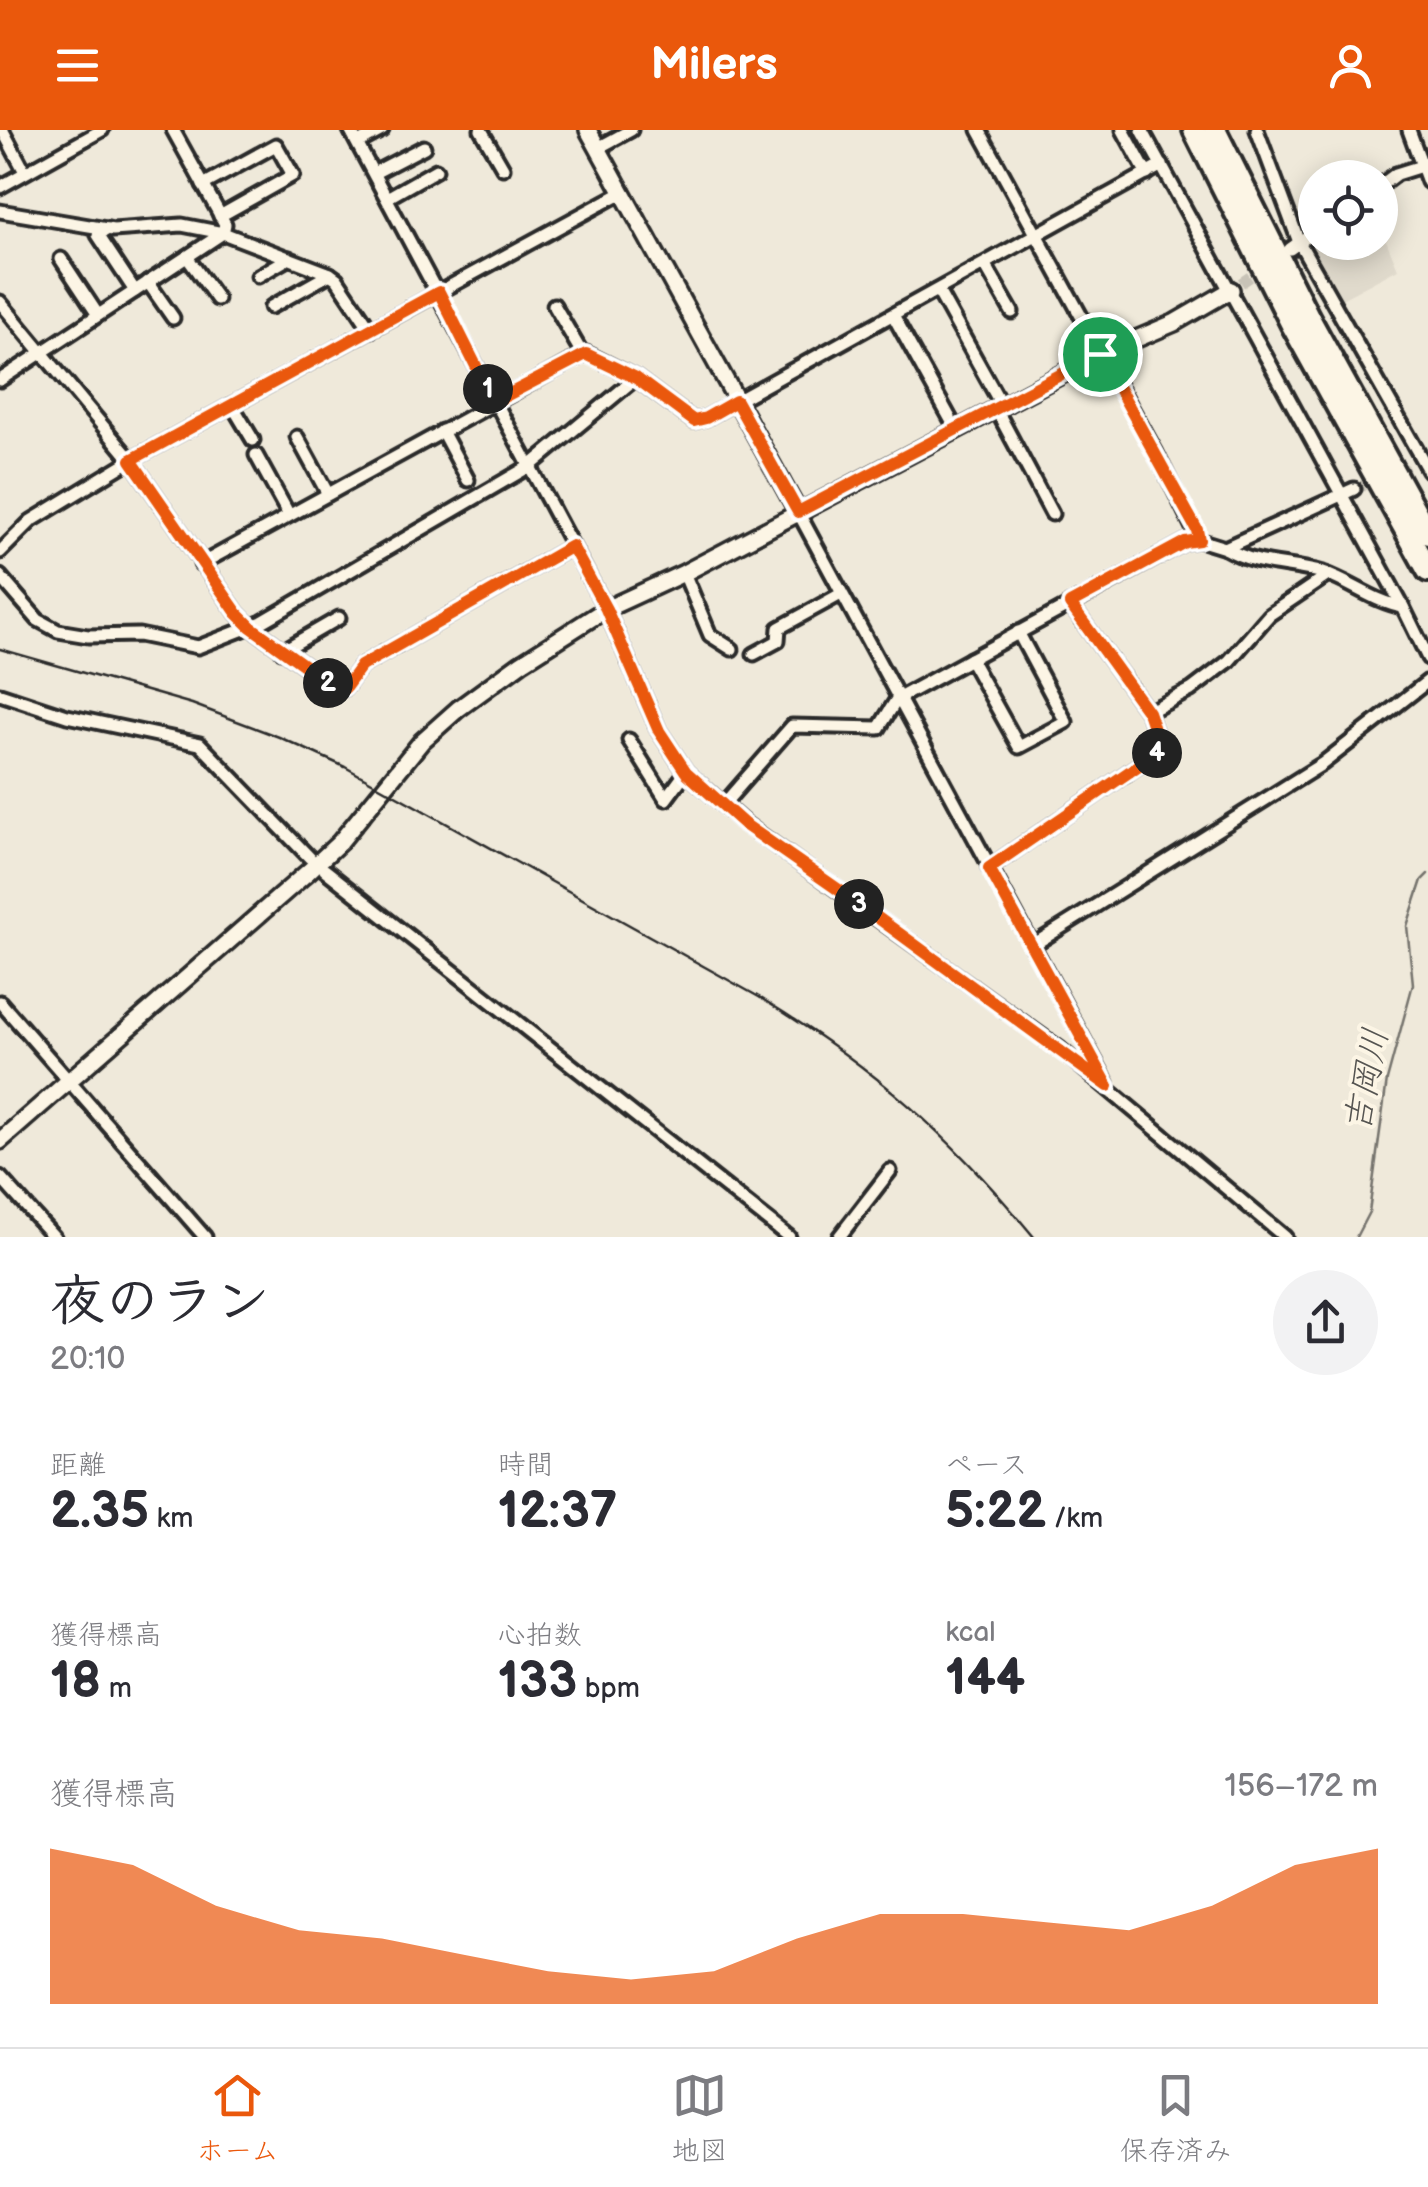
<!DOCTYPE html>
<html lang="ja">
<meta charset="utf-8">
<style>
:root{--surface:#fff;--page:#f2f2f3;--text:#2b2b33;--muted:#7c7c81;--line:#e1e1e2;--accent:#ea580c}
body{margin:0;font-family:"Balsamiq Sans","Klee One",sans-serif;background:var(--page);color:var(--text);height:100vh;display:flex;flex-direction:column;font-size:38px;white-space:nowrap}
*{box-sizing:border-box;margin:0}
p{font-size:32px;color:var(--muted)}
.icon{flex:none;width:55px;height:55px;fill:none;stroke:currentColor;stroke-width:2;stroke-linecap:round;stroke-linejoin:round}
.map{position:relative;height:1107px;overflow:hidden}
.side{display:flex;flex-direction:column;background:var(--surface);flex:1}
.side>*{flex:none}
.buttons{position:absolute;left:1298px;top:30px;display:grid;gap:20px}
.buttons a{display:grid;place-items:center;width:100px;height:100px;border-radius:50%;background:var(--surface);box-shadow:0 5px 25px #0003;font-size:50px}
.pin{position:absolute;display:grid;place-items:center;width:85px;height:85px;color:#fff;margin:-42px;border:5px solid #fff;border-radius:50%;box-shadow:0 2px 10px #0007}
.km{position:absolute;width:50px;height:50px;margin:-25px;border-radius:50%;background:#222;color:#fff;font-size:28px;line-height:50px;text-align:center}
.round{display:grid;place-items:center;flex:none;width:105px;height:105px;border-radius:52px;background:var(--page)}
.summary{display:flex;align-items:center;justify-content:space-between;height:170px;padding:0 50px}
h1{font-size:55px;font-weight:600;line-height:75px}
.stats{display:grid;grid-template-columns:repeat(3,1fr);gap:15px;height:170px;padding:10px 50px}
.stats div{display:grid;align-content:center}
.stats b{font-size:50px;font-weight:600}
.stats small{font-size:28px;font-weight:400}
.stats p{font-size:28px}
.chart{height:280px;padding:20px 50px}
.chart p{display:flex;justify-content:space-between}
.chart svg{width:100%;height:180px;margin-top:10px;fill:var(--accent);opacity:.7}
header{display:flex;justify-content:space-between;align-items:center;height:130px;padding:0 50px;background:var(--accent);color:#fff;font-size:45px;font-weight:600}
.menu{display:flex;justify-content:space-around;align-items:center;height:140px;border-top:2px solid var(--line);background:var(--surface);font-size:28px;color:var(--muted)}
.menu a{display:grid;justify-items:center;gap:5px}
.menu .on{color:var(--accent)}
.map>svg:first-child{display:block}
.built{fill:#e0dacc}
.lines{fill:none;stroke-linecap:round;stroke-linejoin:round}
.stream{stroke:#75736d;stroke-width:2.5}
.minor-tunnel{stroke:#c8c3b7;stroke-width:11;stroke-dasharray:11 5.5;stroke-linecap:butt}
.minor-casing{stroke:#2b2b2b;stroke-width:19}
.tertiary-casing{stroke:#2b2b2b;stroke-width:22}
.motorway-casing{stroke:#2b2b2b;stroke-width:28}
.minor{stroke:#fcf5e5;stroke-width:11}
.tertiary{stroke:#fcf5e5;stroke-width:15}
.motorway{stroke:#fcf5e5;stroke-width:20}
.rail{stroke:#2b2b2b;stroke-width:2.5}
.route-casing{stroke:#fff;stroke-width:20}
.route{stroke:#ea580c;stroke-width:12}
.labels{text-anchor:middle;stroke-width:8;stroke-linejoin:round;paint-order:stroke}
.water-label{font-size:35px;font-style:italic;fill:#565552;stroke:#fcf5e5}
</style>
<header><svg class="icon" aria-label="menu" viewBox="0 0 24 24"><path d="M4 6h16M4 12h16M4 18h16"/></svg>Milers<svg class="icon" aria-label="person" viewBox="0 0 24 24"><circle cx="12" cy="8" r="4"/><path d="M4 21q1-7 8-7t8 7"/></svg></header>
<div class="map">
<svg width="1428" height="1107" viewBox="0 0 1428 1107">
<rect width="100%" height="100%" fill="#efe9da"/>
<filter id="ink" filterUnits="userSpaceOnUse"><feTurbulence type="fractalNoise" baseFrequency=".01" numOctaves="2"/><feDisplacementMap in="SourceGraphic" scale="20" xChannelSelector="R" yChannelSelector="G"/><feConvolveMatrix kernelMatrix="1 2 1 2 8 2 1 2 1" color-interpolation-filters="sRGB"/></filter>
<g filter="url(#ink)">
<!-- built -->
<path class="built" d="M 1380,96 L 1398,139 L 1338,171 L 1310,124 L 1310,109 L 1315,106 L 1315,112 L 1380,112 Z"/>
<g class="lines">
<!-- stream -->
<path class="stream" d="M 1356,1107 L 1369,1082 L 1387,950 L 1413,854 L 1407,796 L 1422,750 L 1428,744"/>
<!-- minor-tunnel -->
<g class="minor-tunnel">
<path d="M 1241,153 L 1266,136"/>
<path d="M 1354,359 L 1409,339"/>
</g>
<defs>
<g id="minor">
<path d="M 173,0 L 225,94 L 223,103"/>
<path d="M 350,0 L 606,479 L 659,601 L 686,642 L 744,693 L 1060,919 L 1285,1107"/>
<path d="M 481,0 L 503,38"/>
<path d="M 979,0 L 1155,321 L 1199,410"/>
<path d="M 1123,0 L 1147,44"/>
<path d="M 1142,0 L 1403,477 L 1428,528"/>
<path d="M 1257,0 L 1299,112 L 1428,340"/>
<path d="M 1409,0 L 1428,52"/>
<path d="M 3,1 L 25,42"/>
<path d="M 358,13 L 382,0"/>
<path d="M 598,18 L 631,0"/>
<path d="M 374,43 L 424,17"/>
<path d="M 203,55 L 276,15 L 293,45 L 220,86"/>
<path d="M 1380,56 L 1396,44 L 1428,34"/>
<path d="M 0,57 L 102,0"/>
<path d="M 387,68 L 436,40"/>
<path d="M 0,81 L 113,100 L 182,95 L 223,103 L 330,144 L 337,149 L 371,200"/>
<path d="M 108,99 L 98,105 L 135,161"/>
<path d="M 1290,119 L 1315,101"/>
<path d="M 187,127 L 217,169"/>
<path d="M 61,129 L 98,185"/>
<path d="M 985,135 L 1012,182"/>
<path d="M 258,146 L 289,128"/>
<path d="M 148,152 L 173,188"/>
<path d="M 938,161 L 1002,276"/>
<path d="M 0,172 L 131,330 L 237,483 L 251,497 L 336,558 L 345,558 L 361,536 L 572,416"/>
<path d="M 554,175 L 583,225"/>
<path d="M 271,177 L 330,144"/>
<path d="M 893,185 L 956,299"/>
<path d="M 0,250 L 223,103"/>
<path d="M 232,275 L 253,310"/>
<path d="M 996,279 L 1052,384"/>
<path d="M 442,301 L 468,350"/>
<path d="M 297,307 L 328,364"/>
<path d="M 256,325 L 289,385"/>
<path d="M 798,382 L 1107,953"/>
<path d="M 1225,418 C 1258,437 1288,433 1323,443 C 1351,452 1374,472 1403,477"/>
<path d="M 0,422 L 31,391 L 131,330 L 623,62"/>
<path d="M 201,434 L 586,223 L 636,248 L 694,291 L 706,288 L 1162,35"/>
<path d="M 684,443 L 710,505 L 732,519"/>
<path d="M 0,446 L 38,490 L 58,501 L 88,506 L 139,505 L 198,517 L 262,492 L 530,336 L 636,248"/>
<path d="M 1070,474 L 1148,582"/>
<path d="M 282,521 L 339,488"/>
<path d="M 754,524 L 778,511 L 779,498 L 841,464"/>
<path d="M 970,529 L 1019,617 L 1066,592 L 1018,502"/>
<path d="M 0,564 L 67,586 L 200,614 L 310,728"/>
<path d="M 629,610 L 666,669 L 686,642"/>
<path d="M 723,675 L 792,596 L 879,598 L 897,569 L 1185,412 L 1199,410 L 1225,418 L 1354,359"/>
<path d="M 989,738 L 1161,620 L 1148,582 L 1191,560 L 1229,531 L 1269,485 L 1328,445"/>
<path d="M 325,740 L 789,1107"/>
<path d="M 1033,815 L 1322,634 L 1428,551"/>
<path d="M 0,872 L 205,1107"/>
<path d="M 0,1047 L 54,1107"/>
<path d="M 839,1107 L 890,1041"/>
</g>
<g id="tertiary">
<path d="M 588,0 L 798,382"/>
<path d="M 0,1011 L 309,741 L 340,712 L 422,611 L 458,579 L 521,533 L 606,479 L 684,443 L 1101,224 L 1174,193 L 1231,160"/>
</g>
<g id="motorway">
<path d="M 1194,0 L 1292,195 L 1428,441"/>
<path d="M 1215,0 L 1308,186 L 1428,404"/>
</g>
</defs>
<!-- minor casing -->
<use href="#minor" class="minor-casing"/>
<!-- tertiary casing -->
<use href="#tertiary" class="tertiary-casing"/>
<!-- motorway casing -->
<use href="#motorway" class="motorway-casing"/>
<!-- minor -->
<use href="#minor" class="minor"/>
<!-- tertiary -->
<use href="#tertiary" class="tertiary"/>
<!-- motorway -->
<use href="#motorway" class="motorway"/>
<!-- rail -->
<path class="rail" d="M 0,519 L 192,574 L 279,607 L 345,637 L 759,867 C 874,937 949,1004 1034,1107"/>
</g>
</g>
<g class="lines" filter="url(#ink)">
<defs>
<path id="route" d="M 439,162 L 494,272 L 586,224 L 636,248 L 694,291 L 706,288 L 736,271 L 798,382 L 1100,224 L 1197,400 L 1199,410 L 1185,412 L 1070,474 L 1148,582 L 1161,620 L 989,738 L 1108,956 L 859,774 L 744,694 L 686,642 L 659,601 L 606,479 L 572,416 L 361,536 L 345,558 L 336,558 L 251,497 L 237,483 L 131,330 Z"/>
</defs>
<!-- route casing -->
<use href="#route" class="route-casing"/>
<!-- route -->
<use href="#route" class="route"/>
</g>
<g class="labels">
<!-- water labels -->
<g class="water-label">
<text transform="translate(1366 950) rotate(-79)" y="12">吉岡川</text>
</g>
</g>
</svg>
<div class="buttons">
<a><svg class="icon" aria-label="locate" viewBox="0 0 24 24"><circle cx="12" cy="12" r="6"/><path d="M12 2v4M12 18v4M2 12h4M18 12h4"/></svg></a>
</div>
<div class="pin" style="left:1100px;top:224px;background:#1e9e55"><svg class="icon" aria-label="arrive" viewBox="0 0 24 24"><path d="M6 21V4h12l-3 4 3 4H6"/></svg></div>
<b class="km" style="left:488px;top:259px">1</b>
<b class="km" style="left:328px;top:553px">2</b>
<b class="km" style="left:859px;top:774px">3</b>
<b class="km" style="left:1157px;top:623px">4</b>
</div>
<section class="side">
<div class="summary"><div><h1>夜のラン</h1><p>20:10</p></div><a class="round"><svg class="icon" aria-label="share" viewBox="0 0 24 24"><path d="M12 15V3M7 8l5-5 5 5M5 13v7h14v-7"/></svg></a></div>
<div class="stats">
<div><p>距離</p><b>2.35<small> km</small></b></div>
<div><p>時間</p><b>12:37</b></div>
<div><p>ペース</p><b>5:22<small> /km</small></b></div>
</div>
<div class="stats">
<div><p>獲得標高</p><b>18<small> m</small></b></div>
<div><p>心拍数</p><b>133<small> bpm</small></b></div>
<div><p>kcal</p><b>144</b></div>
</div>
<div class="chart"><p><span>獲得標高</span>156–172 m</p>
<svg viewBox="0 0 160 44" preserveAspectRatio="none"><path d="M0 44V6L10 10L20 20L30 26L40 28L50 32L60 36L70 38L80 36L90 28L100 22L110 22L120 24L130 26L140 20L150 10L160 6V44z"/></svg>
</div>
</section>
<nav class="menu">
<a class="on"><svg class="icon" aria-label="home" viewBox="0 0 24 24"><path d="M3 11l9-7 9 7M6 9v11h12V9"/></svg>ホーム</a>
<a><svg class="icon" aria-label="map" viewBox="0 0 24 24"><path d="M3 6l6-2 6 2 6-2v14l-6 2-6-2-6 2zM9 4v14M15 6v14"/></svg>地図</a>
<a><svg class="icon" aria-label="saved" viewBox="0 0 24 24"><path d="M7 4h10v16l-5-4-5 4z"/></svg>保存済み</a>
</nav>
